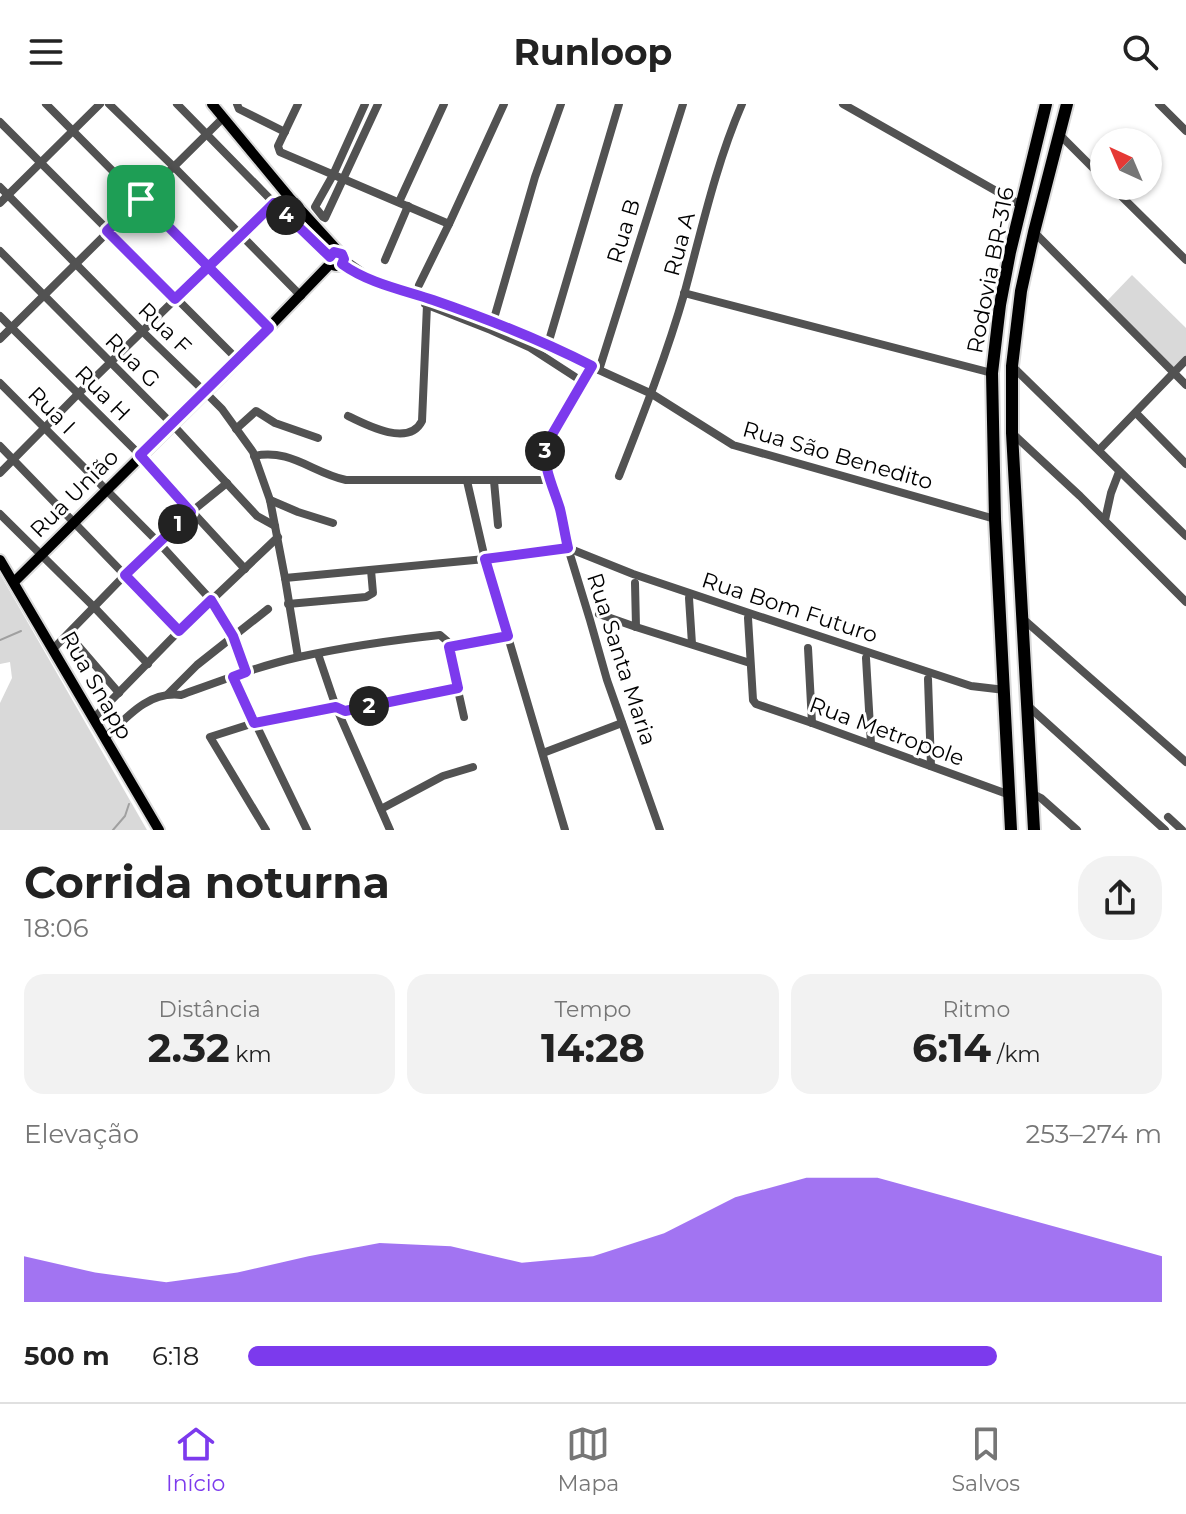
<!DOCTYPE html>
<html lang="pt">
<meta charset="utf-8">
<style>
:root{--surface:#fff;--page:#f2f2f2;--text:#222;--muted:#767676;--line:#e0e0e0;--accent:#7c3aed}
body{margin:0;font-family:Montserrat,sans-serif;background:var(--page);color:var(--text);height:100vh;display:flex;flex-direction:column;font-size:30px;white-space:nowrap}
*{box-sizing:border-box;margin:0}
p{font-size:26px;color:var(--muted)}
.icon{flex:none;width:44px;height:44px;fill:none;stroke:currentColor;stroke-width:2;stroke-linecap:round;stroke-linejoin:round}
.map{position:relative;height:726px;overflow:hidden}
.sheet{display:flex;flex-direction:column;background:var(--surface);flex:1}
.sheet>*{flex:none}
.needle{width:52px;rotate:316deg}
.controls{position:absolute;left:1090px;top:24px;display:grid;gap:16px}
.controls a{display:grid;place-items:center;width:72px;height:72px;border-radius:50%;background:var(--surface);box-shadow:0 2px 6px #0004;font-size:40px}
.pin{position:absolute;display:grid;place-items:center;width:68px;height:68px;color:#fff;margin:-34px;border-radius:16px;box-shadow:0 4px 12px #0006}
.km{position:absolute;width:40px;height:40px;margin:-20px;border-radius:50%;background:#222;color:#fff;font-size:22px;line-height:40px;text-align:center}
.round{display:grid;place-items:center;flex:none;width:84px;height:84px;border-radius:32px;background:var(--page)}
.head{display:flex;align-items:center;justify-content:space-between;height:136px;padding:0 24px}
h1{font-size:44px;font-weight:700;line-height:60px}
.metrics{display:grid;grid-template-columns:repeat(3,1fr);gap:12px;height:136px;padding:8px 24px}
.metrics div{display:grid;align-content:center;border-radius:20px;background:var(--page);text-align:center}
.metrics b{font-size:40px;font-weight:700}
.metrics small{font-size:22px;font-weight:400}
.metrics p{font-size:22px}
.chart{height:224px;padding:16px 24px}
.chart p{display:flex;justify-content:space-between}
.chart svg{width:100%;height:144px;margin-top:8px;fill:var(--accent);opacity:.7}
ul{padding:0 24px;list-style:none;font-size:26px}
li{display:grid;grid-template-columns:128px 96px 1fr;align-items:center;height:60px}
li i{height:20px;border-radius:10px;background:var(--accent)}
header{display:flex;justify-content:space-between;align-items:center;height:104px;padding:0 24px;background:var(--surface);font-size:36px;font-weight:700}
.dock{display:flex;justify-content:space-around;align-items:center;height:112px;border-top:2px solid var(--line);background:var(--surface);font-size:22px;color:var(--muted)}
.dock a{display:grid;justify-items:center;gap:4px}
.dock .current{color:var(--accent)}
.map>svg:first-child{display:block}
.green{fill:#d9d9d9}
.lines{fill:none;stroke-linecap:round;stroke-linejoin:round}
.stream{stroke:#a0a0a0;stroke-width:2}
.major-casing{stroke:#dbdbdb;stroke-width:14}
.highway-casing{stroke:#dbdbdb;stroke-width:16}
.minor{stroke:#525252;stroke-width:8}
.major{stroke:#000;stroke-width:10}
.highway{stroke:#000;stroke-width:12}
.route-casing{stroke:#fff;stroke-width:16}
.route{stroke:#7c3aed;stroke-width:10}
.labels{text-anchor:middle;stroke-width:6;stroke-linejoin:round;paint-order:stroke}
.street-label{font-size:22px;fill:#000;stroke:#fff}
</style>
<header><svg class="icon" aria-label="menu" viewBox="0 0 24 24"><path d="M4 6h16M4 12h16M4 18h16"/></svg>Runloop<svg class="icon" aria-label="search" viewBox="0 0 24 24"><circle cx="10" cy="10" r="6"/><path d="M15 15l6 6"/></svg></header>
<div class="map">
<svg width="1186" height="726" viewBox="0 0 1186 726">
<rect width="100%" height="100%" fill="#fff"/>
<!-- green -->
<g class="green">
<path d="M 1132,171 L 1186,224 L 1186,252 L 1174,265 L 1107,197 Z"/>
<path d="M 0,470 L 147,726 L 0,726 L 0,599 L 12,574 L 10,558 L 0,560 Z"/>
</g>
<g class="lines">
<!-- stream -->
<g class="stream">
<path d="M 0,536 L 21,527"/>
<path d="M 113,726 L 125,712 L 129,700"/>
</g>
<defs>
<g id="major">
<path d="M 212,0 L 289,93 L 339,148"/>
<circle cx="337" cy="155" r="7"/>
<path d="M 0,456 L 159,726"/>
<path d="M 14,478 L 223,271 L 331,159"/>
</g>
<g id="highway">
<path d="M 1011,726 L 995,415 L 992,269 L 1000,201 L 1010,148 L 1046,0"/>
<path d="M 1034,726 L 1012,329 L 1012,262 L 1021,187 L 1034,128 L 1067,0"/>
</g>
</defs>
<!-- major casing -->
<use href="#major" class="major-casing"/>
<!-- highway casing -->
<use href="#highway" class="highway-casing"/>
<!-- minor -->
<g class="minor">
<path d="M 46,0 L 269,224"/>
<path d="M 109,0 L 174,63 L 301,192"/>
<path d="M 177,0 L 274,99 L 330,153"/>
<path d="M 237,0 L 239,5 L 285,28"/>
<path d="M 298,0 L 278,42 L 280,48 L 449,120"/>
<path d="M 365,0 L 333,71 L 315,103 L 323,113 L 325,114 L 378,0"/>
<path d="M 843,0 L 1021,101"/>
<path d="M 1159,0 L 1186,27"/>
<path d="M 0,18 L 238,256"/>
<path d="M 1059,30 L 1104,75"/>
<path d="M 1111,82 L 1186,156"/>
<path d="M 0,83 L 142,227 L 205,288 L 222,305 L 253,348 L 270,396 L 285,474 L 298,553"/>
<path d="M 399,98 L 444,0"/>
<path d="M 0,99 L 100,0"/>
<path d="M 1034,128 L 1186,281"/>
<path d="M 0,147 L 172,320 L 257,412 L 275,422"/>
<path d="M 344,155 L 364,169"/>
<path d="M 385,156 L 408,102"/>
<path d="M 342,160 L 352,167 L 374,177 L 493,218 L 548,240 L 599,266 L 652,290 L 733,341 L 995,415"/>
<path d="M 419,181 L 449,120 L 504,0"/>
<path d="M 684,189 L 992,269"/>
<path d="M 425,200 L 491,226 L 529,243 L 583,278"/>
<path d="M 0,212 L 140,351 L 245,465"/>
<path d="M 493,218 L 535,73 L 561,0"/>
<path d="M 0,235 L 223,14"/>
<path d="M 548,240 L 619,0"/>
<path d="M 592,262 L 546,341 L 545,348 L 550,376 L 560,405 L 568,444 L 590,516 L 607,576 L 660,726"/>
<path d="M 1012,262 L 1186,432"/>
<path d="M 599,266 L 683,0"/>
<path d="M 0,279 L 159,439 L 211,496 L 233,532 L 246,568"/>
<path d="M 1136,309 L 1186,360"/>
<path d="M 348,312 C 368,322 409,343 422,317 L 427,201"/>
<path d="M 236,325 L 256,307 L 275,319 L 318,334"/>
<path d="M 1013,330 L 1080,392 L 1186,498"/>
<path d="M 0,342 L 179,527"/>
<path d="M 1099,346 L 1186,256"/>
<path d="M 254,352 C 290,344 313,369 346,376 L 550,376"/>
<path d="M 0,369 L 78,290 L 274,99"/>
<path d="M 619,372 C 643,311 667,250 685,187 C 702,124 716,60 742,0"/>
<path d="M 467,377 L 485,455 L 565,726"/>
<path d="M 494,377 L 498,421"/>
<path d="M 270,396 L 298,408 L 333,419"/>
<path d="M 0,410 L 94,503 L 148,560"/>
<path d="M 1105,416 L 1111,389 L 1119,368"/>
<path d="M 285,474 L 485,455 L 568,444 L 633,470 L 758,512 L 971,582 L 1005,586"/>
<path d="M 635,479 L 636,523"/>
<path d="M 689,494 L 692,540"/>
<path d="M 288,500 L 366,493 L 373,489 L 371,466"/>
<path d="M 599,510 L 636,523 L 750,559"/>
<path d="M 748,514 L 753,596 L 756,600 L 812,619 L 1010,691"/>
<path d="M 1022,514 L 1186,658"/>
<path d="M 69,531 L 119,589"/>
<path d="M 449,543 L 508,532"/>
<path d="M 808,544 L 812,619"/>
<path d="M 53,545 L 125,471 L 191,408 L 227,379"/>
<path d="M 318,550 L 336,603 L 390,726"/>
<path d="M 866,554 L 871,640"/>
<path d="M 233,573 L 307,726"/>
<path d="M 928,575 L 931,662"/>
<path d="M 168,590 L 197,561 L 268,505"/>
<path d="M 1027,601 L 1165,726"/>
<path d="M 93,615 L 179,527 L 278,433"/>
<path d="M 105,634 C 127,613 148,587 181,591 C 220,577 259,562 299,553 C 345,543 393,536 440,531 L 447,537 L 464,613"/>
<path d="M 543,649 L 622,619"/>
<path d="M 1031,689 L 1041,694 L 1077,726"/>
<path d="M 381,705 L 443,672 L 473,663"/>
<path d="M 1168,713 L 1182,726"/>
<path d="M 266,726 L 210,633 L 254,619 L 336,603 L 345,607 L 458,584"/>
</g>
<!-- major -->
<use href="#major" class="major"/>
<!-- highway -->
<use href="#highway" class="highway"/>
</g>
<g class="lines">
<defs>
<path id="route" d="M 141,95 L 269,224 L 140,351 L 191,408 L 125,471 L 179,527 L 211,496 L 233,532 L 246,568 L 233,573 L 254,619 L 336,603 L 345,607 L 458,584 L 449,543 L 508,532 L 485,455 L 568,444 C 565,431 563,418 560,405 C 554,385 542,362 546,341 L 592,262 C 541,236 488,215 433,196 C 403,186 368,179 342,160 L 344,155 L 342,150 L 334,148 L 330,153 L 274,99 C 241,132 208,163 175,195 L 107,127 L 141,95"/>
</defs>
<!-- route casing -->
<use href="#route" class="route-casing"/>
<!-- route -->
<use href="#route" class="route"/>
</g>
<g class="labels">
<!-- street labels -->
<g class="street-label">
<text transform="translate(623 127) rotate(-73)" y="8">Rua B</text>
<text transform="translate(679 140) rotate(-75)" y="8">Rua A</text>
<text transform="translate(990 166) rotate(-79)" y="8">Rodovia BR-316</text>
<text transform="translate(165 224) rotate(44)" y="8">Rua F</text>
<text transform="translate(133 256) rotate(45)" y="8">Rua G</text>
<text transform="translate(103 289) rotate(45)" y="8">Rua H</text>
<text transform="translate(52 306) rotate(45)" y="8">Rua I</text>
<text transform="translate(838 351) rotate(16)" y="8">Rua São Benedito</text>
<text transform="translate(74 389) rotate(-45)" y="8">Rua União</text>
<text transform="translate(790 503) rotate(18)" y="8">Rua Bom Futuro</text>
<text transform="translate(622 555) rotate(72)" y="8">Rua Santa Maria</text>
<text transform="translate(97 581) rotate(60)" y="8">Rua Snapp</text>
<text transform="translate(887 627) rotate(20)" y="8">Rua Metropole</text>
</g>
</g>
</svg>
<div class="controls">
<a><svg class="needle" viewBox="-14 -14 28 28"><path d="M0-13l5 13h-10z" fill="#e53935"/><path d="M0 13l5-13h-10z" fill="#767676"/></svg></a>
</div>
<div class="pin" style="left:141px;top:95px;background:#1e9e55"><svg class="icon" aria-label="arrive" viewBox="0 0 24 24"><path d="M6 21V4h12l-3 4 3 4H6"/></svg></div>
<b class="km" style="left:178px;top:420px">1</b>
<b class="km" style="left:369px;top:602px">2</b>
<b class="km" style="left:545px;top:347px">3</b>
<b class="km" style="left:286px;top:111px">4</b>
</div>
<section class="sheet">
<div class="head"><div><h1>Corrida noturna</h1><p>18:06</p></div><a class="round"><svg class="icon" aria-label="share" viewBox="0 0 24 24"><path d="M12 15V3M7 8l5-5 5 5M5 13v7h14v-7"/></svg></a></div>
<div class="metrics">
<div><p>Distância</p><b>2.32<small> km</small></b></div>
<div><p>Tempo</p><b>14:28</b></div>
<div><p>Ritmo</p><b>6:14<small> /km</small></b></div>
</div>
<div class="chart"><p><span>Elevação</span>253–274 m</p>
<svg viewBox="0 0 160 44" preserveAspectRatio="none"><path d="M0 44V30L10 35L20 38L30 35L40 30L50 26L60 27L70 32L80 30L90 23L100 12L110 6L120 6L130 12L140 18L150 24L160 30V44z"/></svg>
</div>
<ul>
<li><b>500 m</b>6:18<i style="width:82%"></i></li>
</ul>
</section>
<nav class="dock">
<a class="current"><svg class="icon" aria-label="home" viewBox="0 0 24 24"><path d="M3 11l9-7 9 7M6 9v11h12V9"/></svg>Início</a>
<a><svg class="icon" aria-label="map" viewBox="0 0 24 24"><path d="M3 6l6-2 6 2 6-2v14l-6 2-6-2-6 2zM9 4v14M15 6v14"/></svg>Mapa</a>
<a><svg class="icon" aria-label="saved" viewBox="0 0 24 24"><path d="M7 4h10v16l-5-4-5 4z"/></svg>Salvos</a>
</nav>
